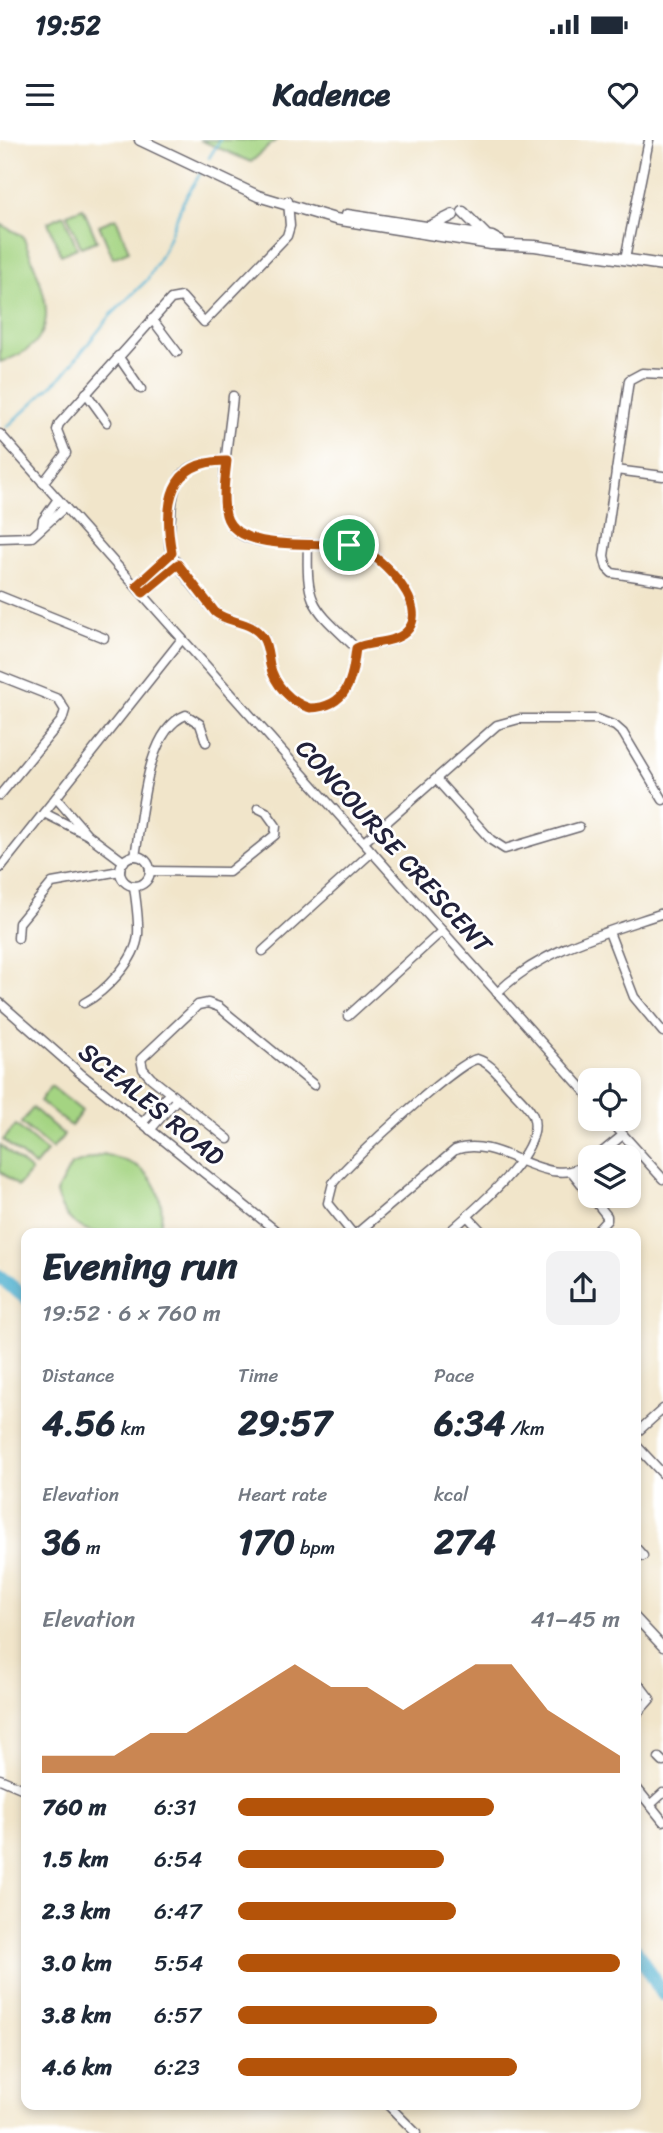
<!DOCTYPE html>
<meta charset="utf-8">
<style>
:root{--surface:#fff;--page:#f2f2f3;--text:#1f2937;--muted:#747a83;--accent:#b45309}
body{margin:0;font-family:Sriracha,sans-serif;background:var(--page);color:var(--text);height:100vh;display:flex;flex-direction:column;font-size:26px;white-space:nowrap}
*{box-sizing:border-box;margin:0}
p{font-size:23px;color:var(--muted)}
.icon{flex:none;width:38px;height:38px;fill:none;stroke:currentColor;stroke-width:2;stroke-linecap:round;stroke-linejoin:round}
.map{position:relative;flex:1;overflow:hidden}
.side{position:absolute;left:21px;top:1088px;width:620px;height:882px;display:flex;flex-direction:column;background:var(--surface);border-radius:14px;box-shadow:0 4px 10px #0003}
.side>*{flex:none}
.fabs{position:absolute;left:578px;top:928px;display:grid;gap:14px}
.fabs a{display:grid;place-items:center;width:63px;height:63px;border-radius:14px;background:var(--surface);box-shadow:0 4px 10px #0003;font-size:35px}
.pin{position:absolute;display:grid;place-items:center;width:60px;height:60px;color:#fff;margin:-30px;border:4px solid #fff;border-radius:50%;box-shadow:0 2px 7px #0007}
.round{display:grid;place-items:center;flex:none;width:74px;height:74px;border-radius:14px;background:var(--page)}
.headline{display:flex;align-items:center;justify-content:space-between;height:119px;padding:0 21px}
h1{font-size:38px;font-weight:700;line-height:52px}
.stats{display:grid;grid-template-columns:repeat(3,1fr);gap:10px;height:119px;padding:7px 21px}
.stats div{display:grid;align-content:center}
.stats b{font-size:35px;font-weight:700}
.stats small{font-size:19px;font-weight:400}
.stats p{font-size:19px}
.chart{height:196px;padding:14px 21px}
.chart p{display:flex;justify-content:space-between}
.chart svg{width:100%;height:126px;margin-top:7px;fill:var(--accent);opacity:.7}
ul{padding:0 21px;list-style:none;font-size:23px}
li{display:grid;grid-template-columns:112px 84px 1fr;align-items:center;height:52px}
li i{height:18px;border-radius:9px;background:var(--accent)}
.status{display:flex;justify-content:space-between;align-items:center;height:49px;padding:0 35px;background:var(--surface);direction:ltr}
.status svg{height:19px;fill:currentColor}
header{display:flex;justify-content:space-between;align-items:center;height:91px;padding:0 21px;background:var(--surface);font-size:32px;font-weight:700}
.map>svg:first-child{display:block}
.green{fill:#a4d482;stroke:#637b5e;stroke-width:2}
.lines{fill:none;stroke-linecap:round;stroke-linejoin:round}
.stream{stroke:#50b0cf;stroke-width:2.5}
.river{stroke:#50b0cf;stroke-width:14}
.minor-casing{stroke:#6a666d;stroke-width:11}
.tertiary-casing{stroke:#6a666d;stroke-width:13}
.minor{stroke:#fff;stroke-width:8}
.tertiary{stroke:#fff;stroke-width:10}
.route-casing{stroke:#fff;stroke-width:14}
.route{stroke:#b45309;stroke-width:9}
.labels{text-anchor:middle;stroke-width:5;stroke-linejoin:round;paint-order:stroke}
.street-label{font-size:26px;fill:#22223b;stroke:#fff}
</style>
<div class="status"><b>19:52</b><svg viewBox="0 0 49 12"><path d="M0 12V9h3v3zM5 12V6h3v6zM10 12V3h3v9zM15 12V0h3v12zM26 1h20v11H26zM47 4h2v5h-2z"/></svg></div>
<header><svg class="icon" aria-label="menu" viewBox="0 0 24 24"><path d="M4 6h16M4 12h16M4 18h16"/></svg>Kadence<svg class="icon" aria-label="heart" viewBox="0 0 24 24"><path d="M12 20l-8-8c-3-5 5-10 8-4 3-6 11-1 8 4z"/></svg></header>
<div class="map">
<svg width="663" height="1993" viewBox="0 0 663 1993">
<rect width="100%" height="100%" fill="#fff"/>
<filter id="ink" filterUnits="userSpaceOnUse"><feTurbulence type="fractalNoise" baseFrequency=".0143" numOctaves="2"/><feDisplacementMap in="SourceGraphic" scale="14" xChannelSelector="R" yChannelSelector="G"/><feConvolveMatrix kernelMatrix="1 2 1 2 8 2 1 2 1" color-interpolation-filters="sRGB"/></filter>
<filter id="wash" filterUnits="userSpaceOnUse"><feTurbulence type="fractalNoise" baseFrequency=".00686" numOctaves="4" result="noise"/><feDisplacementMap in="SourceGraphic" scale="28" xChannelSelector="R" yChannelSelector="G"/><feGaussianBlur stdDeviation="1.57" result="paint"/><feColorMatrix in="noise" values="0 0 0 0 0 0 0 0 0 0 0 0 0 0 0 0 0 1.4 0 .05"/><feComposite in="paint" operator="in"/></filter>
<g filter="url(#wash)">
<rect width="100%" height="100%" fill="#f1e5ca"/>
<!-- green -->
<g class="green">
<path d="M 200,0 L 276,0 L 251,22 Z"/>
<path d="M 83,68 L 97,101 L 81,107 L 67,74 Z"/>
<path d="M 64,75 L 77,108 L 61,115 L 48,82 Z"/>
<path d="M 116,78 L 129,111 L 113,118 L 99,85 Z"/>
<path d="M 0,84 L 23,96 C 42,148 73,201 0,222 Z"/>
<path d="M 51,946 L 82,971 L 71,986 L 40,961 Z"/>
<path d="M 33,968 L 64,995 L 52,1009 L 21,983 Z"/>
<path d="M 16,985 L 47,1012 L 35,1026 L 3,1000 Z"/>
<path d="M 0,1005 L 31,1031 L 18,1046 L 0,1031 Z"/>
<path d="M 104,1014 C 115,1018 131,1021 140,1028 C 161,1045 166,1070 158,1094 C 117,1094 69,1104 56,1053 L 71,1025 Z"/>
</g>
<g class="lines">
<!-- stream -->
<g class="stream">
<path d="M 209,18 L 220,0"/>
<path d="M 7,287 L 63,235 L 111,175 L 147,140 L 164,110 L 183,62 L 201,32"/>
</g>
<!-- river -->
<g class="river">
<path d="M 0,1137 L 26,1158"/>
<path d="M 635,1809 L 663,1854"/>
</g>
</g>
</g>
<g filter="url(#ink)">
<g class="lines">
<defs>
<g id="minor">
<path d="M 625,119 L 649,0"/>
<path d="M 152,179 L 177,212"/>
<path d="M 118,216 L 141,249"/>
<path d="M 663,234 L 642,233 L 629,240 L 604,416 L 607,428 L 612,433 L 663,441"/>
<path d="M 86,253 L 107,282"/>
<path d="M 0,294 L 590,957"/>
<path d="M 227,321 C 183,321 173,335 171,376 C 170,388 167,404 172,415 C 179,429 203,459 215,472 C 229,484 252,481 263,497 C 268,506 268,516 270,525 C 273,544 291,563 310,568 C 348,568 352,539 356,508 C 372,501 393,505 406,492 C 432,467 382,417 360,407 L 259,401 C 246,398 235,394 228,381 C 217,359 231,283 233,256"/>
<path d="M 616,330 L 663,336"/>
<path d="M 43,343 L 66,313 L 57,290 L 59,284 L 171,159 L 182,157 L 204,182 L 287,96 L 290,86 L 288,61"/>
<path d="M 42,387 L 43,380 L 58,359"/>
<path d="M 0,398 L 32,397 L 65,367"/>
<path d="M 308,404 C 306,466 312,466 356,508"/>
<path d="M 137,445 L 172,413"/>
<path d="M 143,453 L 178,423"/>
<path d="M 0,456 L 104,498"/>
<path d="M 0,536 L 58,559 L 65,570 L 62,580 L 0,655"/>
<path d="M 436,639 L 491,700 L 505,709 L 579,687"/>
<path d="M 56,658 L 88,695"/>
<path d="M 44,673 L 88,695 L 124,722"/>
<path d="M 364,702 L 497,585 L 519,579 L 597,579 L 615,586 L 623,593 L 663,660"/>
<path d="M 135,716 C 142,678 145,590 186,575 L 200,584 L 206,602"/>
<circle cx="135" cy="731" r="15"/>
<path d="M 0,728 L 182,499"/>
<path d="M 150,731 L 229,732 L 275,695 L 276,686 L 266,672 L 258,668"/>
<path d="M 609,792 L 634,857 L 663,892"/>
<path d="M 18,798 L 19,783 L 52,743 L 120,731"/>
<path d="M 263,811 L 372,712"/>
<path d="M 497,853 C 542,809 604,793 663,773"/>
<path d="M 0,863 L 80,933 L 280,1094"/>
<path d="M 84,863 C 105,852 136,820 138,795 C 139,779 136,762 134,746"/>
<path d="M 348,876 L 442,791"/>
<path d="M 608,978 L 663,1039"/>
<path d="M 142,983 L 170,953"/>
<path d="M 150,990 L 177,959"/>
<path d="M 228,999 L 151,938 L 143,929 L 141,919 L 198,865 L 208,863 L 219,867 L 314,945"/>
<path d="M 596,1017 L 623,995"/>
<path d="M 572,1032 L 607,1076 L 607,1080 L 594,1094"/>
<path d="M 467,1076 L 484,1094"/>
<path d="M 353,1094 L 328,1063 L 333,1043 C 349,1022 457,922 477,919 C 492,923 502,940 513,951 C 519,958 530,967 533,976 C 547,1012 470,1073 447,1094"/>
<path d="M 356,1094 L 455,1010 C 502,993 547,1055 590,1022"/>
<path d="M 635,1294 L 663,1269"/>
<path d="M 635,1304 L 663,1334"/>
<path d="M 635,1407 L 643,1416"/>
<path d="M 635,1477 L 663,1507"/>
<path d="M 635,1539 L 650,1559 L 635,1576"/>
<path d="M 659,1618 L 663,1622"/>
<path d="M 0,1639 L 26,1650"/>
<path d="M 635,1646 L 663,1681"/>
<path d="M 651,1664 L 663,1653"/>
<path d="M 388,1965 L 416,1993"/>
</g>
<g id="tertiary">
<path d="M 140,0 L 258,56 L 335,79 L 491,104 L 535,106 L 663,125"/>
<path d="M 463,72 L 485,94"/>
<path d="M 347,75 L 492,97 L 501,102"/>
<path d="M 431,86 L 453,75"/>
</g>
</defs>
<!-- minor casing -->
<use href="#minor" class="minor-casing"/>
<!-- tertiary casing -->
<use href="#tertiary" class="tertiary-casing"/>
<!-- minor -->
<use href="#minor" class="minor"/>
<!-- tertiary -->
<use href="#tertiary" class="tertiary"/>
</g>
</g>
<g class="lines" filter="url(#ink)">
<defs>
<path id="route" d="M 227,321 C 225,338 222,359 226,375 C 237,416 328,400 360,407 C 382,418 432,467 406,492 C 393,504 372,501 356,508 C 352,540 348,567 310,568 C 291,563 274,544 270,525 C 268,516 268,506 263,498 C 252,480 229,484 215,472 L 178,424 L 143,453 L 137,445 L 172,413 C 163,365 168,320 227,321 Z"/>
</defs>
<!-- route casing -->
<use href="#route" class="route-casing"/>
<!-- route -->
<use href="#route" class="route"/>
</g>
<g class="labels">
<!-- street labels -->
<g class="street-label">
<text transform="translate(394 706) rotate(48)" y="9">CONCOURSE CRESCENT</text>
<text transform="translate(152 964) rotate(39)" y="9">SCEALES ROAD</text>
</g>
</g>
</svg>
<div class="fabs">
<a><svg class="icon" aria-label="locate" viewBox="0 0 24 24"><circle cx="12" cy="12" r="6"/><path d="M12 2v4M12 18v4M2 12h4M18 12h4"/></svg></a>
<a><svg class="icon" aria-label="layers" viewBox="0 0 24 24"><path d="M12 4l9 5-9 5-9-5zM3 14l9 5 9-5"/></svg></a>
</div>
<div class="pin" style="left:349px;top:405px;background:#1e9e55"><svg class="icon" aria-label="arrive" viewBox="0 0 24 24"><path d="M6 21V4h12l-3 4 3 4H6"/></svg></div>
<section class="side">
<div class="headline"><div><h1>Evening run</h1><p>19:52 · 6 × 760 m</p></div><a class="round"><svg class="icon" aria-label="share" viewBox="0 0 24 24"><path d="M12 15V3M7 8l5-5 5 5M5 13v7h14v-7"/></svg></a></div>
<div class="stats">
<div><p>Distance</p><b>4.56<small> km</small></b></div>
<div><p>Time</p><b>29:57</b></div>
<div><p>Pace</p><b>6:34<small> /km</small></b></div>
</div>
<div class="stats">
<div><p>Elevation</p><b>36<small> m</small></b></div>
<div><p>Heart rate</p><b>170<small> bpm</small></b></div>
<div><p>kcal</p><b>274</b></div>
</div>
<div class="chart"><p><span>Elevation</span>41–45 m</p>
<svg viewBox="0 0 160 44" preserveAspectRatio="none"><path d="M0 44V38L10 38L20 38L30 30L40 30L50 22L60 14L70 6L80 14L90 14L100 22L110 14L120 6L130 6L140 22L150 30L160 38V44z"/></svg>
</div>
<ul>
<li><b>760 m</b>6:31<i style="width:67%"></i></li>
<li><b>1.5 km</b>6:54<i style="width:54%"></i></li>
<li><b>2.3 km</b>6:47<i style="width:57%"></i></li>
<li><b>3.0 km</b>5:54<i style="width:100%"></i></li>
<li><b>3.8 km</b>6:57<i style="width:52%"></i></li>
<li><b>4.6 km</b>6:23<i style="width:73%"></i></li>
</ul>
</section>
</div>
